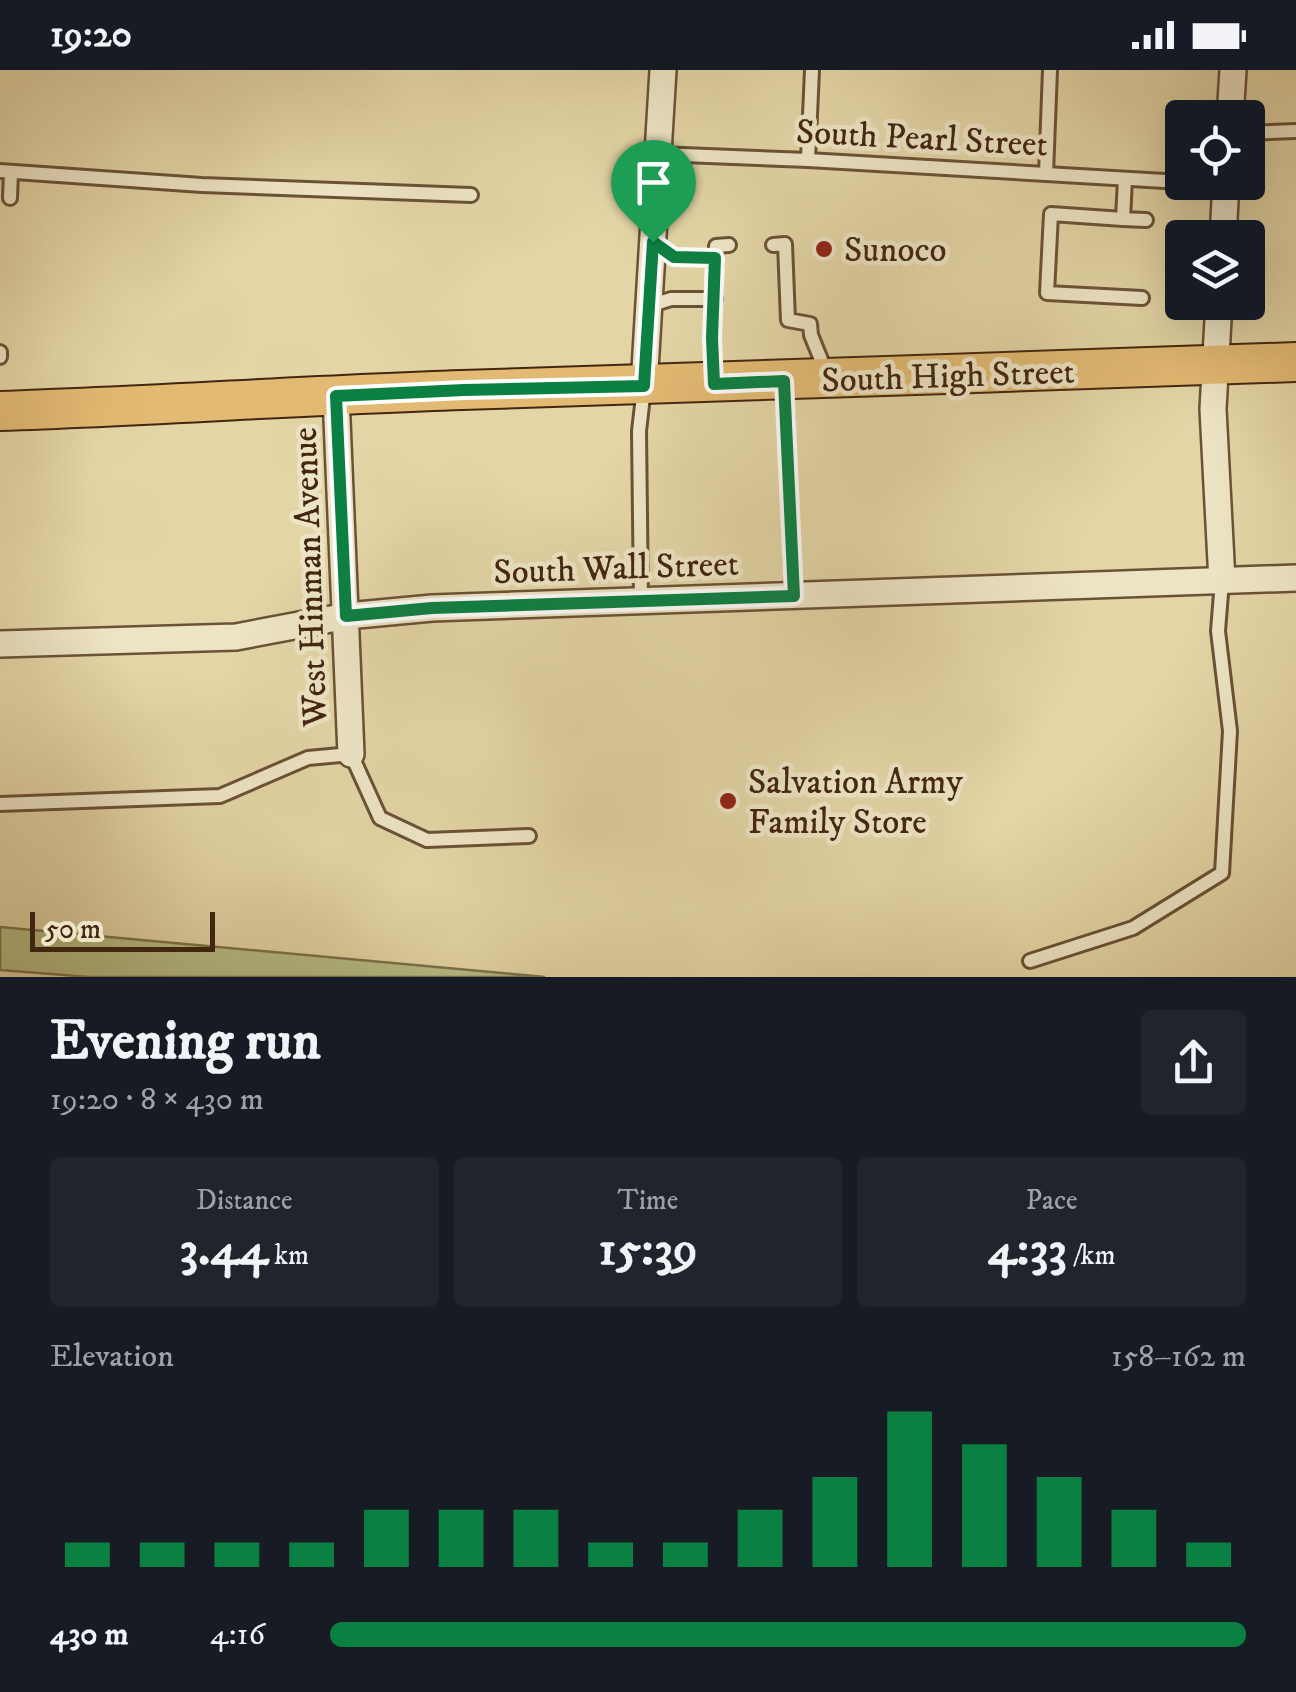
<!DOCTYPE html>
<meta charset="utf-8">
<style>
:root{--surface:#171b24;--page:#20242c;--text:#f1f3f6;--muted:#9ea1a6;--accent:#0b8043}
body{margin:0;font-family:"IM FELL DW Pica",serif;background:var(--page);color:var(--text);height:100vh;display:flex;flex-direction:column;font-size:38px;white-space:nowrap}
*{box-sizing:border-box;margin:0}
p{font-size:32px;color:var(--muted)}
.icon{flex:none;width:55px;height:55px;fill:none;stroke:currentColor;stroke-width:2;stroke-linecap:round;stroke-linejoin:round}
.map{position:relative;height:907px;overflow:hidden}
.sheet{display:flex;flex-direction:column;background:var(--surface);flex:1}
.sheet>*{flex:none}
.fabs{position:absolute;left:1165px;top:30px;display:grid;gap:20px}
.fabs a{display:grid;place-items:center;width:100px;height:100px;border-radius:10px;background:var(--surface);box-shadow:0 10px 40px #0002;font-size:50px}
.scale{position:absolute;left:30px;bottom:25px;width:185px;box-sizing:border-box;padding-left:10px;border:5px solid #432610;border-top:0;font-size:28px;line-height:35px;white-space:nowrap;color:#432610;-webkit-text-stroke:8px #ede4c5;paint-order:stroke}
.pin{position:absolute;display:grid;place-items:center;width:85px;height:85px;color:#fff;margin:-102px -42px;border-radius:50% 50% 50% 0;rotate:-45deg;box-shadow:0 0 10px #0007}
.pin .icon{rotate:45deg}
.round{display:grid;place-items:center;flex:none;width:105px;height:105px;border-radius:10px;background:var(--page)}
.summary{display:flex;align-items:center;justify-content:space-between;height:170px;padding:0 50px}
h1{font-size:55px;font-weight:800;line-height:75px}
.figures{display:grid;grid-template-columns:repeat(3,1fr);gap:15px;height:170px;padding:10px 50px}
.figures div{display:grid;align-content:center;border-radius:10px;background:var(--page);text-align:center}
.figures b{font-size:50px;font-weight:800}
.figures small{font-size:28px;font-weight:400}
.figures p{font-size:28px}
.chart{height:280px;padding:20px 50px}
.chart p{display:flex;justify-content:space-between}
.chart svg{width:100%;height:180px;margin-top:10px;stroke:var(--accent);stroke-width:6}
ul{padding:0 50px;list-style:none;font-size:32px}
li{display:grid;grid-template-columns:160px 120px 1fr;align-items:center;height:75px}
li i{height:25px;border-radius:12px;background:var(--accent)}
.status{display:flex;justify-content:space-between;align-items:center;height:70px;padding:0 50px;background:var(--surface);direction:ltr}
.status svg{height:28px;fill:currentColor}
.map>svg:first-child{display:block}
.green{fill:#b5bd86;stroke:#7c724b;stroke-width:2.5}
.lines{fill:none;stroke-linecap:round;stroke-linejoin:round}
.lane-casing{stroke:#6b5236;stroke-width:18}
.street-casing{stroke:#6b5236;stroke-width:30}
.primary-casing{stroke:#432610;stroke-width:42}
.lane{stroke:#ede4c5;stroke-width:12}
.street{stroke:#ede4c5;stroke-width:25}
.primary{stroke:#e2ba73;stroke-width:38}
.route-casing{stroke:#fff;stroke-width:20}
.route{stroke:#0b8043;stroke-width:12}
.poi-dot{fill:#8f2418;stroke:#ede4c5;stroke-width:4}
.labels{text-anchor:middle;stroke-width:9;stroke-linejoin:round;paint-order:stroke}
.street-label{font-size:35px;fill:#432610;stroke:#ede4c5}
.poi-label{font-size:35px;fill:#432610;stroke:#ede4c5;text-anchor:start}
</style>
<div class="status"><b>19:20</b><svg viewBox="0 0 49 12"><path d="M0 12V9h3v3zM5 12V6h3v6zM10 12V3h3v9zM15 12V0h3v12zM26 1h20v11H26zM47 4h2v5h-2z"/></svg></div>
<div class="map">
<svg width="1296" height="907" viewBox="0 0 1296 907">
<rect width="100%" height="100%" fill="#e3d5a6"/>
<filter id="stains"><feTurbulence type="fractalNoise" baseFrequency=".002" numOctaves="4"/><feColorMatrix values="0 0 0 0 .2 0 0 0 0 .09 0 0 0 0 .02 0 0 0 .5 -.17"/></filter>
<radialGradient id="worn" r=".72"><stop offset=".6" stop-color="#630" stop-opacity="0"/><stop offset="1" stop-color="#630" stop-opacity=".3"/></radialGradient>
<!-- green -->
<path class="green" d="M 0,857 L 545,907 L 89,907 L 0,900 Z"/>
<g class="lines">
<defs>
<g id="lane">
<path d="M 1248,63 L 1296,61"/>
<path d="M 658,84 L 808,90 L 1182,112"/>
<path d="M 808,90 L 812,0"/>
<path d="M 0,101 L 202,115 L 471,125"/>
<path d="M 1046,104 L 1050,0"/>
<path d="M 1125,109 L 1123,149 L 1146,150"/>
<path d="M 1184,112 L 1226,115"/>
<path d="M 10,128 L 11,102"/>
<path d="M 1123,149 L 1051,144 L 1047,223 L 1142,228"/>
<path d="M 653,171 L 673,187 L 715,188"/>
<path d="M 773,175 L 785,174 L 788,250 L 810,254 L 811,265 L 826,302"/>
<path d="M 649,236 L 671,229 L 715,229"/>
<path d="M 0,287 L 0,282"/>
<path d="M 714,310 L 712,268 L 716,176 L 729,175"/>
<path d="M 785,314 L 793,526"/>
<path d="M 641,531 L 639,361 L 644,318"/>
<path d="M 0,734 L 220,726 L 308,688 L 351,684 L 380,748 L 427,770 L 529,766"/>
<path d="M 1030,891 L 1133,858 L 1222,803 L 1230,661 L 1218,561 L 1222,511"/>
</g>
<g id="street">
<path d="M 1230,48 L 1233,0"/>
<path d="M 1223,168 L 1226,112"/>
<path d="M 1219,232 L 1213,339 L 1222,511"/>
<path d="M 644,316 L 663,0"/>
<path d="M 336,326 L 351,684"/>
<path d="M 0,574 L 236,567 L 347,546 L 432,538 L 1296,508"/>
</g>
<path id="primary" d="M 0,341 C 154,336 308,325 462,320 C 740,312 1018,301 1296,292"/>
</defs>
<!-- lane casing -->
<use href="#lane" class="lane-casing"/>
<!-- street casing -->
<use href="#street" class="street-casing"/>
<!-- primary casing -->
<use href="#primary" class="primary-casing"/>
<!-- lane -->
<use href="#lane" class="lane"/>
<!-- street -->
<use href="#street" class="street"/>
<!-- primary -->
<use href="#primary" class="primary"/>
</g>
<g class="lines">
<defs>
<path id="route" d="M 653,172 L 674,187 L 715,188 L 712,268 L 714,314 L 784,311 L 794,526 L 432,538 L 346,546 L 336,326 L 464,320 L 644,316 Z"/>
</defs>
<!-- route casing -->
<use href="#route" class="route-casing"/>
<!-- route -->
<use href="#route" class="route"/>
</g>
<!-- markers -->
<g class="poi-dot">
<circle cx="824" cy="179" r="10"/>
<circle cx="728" cy="731" r="10"/>
</g>
<g class="labels">
<!-- street labels -->
<g class="street-label">
<text transform="translate(922 67) rotate(3)" y="12">South Pearl Street</text>
<text transform="translate(948 305) rotate(-2)" y="12">South High Street</text>
<text transform="translate(616 497) rotate(-2)" y="12">South Wall Street</text>
<text transform="translate(309 507) rotate(-92)" y="12">West Hinman Avenue</text>
</g>
<!-- poi labels -->
<g class="poi-label">
<text x="844" y="191">Sunoco</text>
<text x="748" y="723">Salvation Army<tspan x="748" dy="40">Family Store</tspan></text>
</g>
</g>
<rect width="100%" height="100%" filter="url(#stains)"/>
<rect width="100%" height="100%" fill="url(#worn)"/>
</svg>
<div class="fabs">
<a><svg class="icon" aria-label="locate" viewBox="0 0 24 24"><circle cx="12" cy="12" r="6"/><path d="M12 2v4M12 18v4M2 12h4M18 12h4"/></svg></a>
<a><svg class="icon" aria-label="layers" viewBox="0 0 24 24"><path d="M12 4l9 5-9 5-9-5zM3 14l9 5 9-5"/></svg></a>
</div>
<div class="scale">50 m</div>
<div class="pin" style="left:653px;top:172px;background:#1e9e55"><svg class="icon" aria-label="arrive" viewBox="0 0 24 24"><path d="M6 21V4h12l-3 4 3 4H6"/></svg></div>
</div>
<section class="sheet">
<div class="summary"><div><h1>Evening run</h1><p>19:20 · 8 × 430 m</p></div><a class="round"><svg class="icon" aria-label="share" viewBox="0 0 24 24"><path d="M12 15V3M7 8l5-5 5 5M5 13v7h14v-7"/></svg></a></div>
<div class="figures">
<div><p>Distance</p><b>3.44<small> km</small></b></div>
<div><p>Time</p><b>15:39</b></div>
<div><p>Pace</p><b>4:33<small> /km</small></b></div>
</div>
<div class="chart"><p><span>Elevation</span>158–162 m</p>
<svg viewBox="0 0 160 44" preserveAspectRatio="none"><path d="M5 44V38M15 44V38M25 44V38M35 44V38M45 44V30M55 44V30M65 44V30M75 44V38M85 44V38M95 44V30M105 44V22M115 44V6M125 44V14M135 44V22M145 44V30M155 44V38"/></svg>
</div>
<ul>
<li><b>430 m</b>4:16<i style="width:100%"></i></li>
</ul>
</section>
